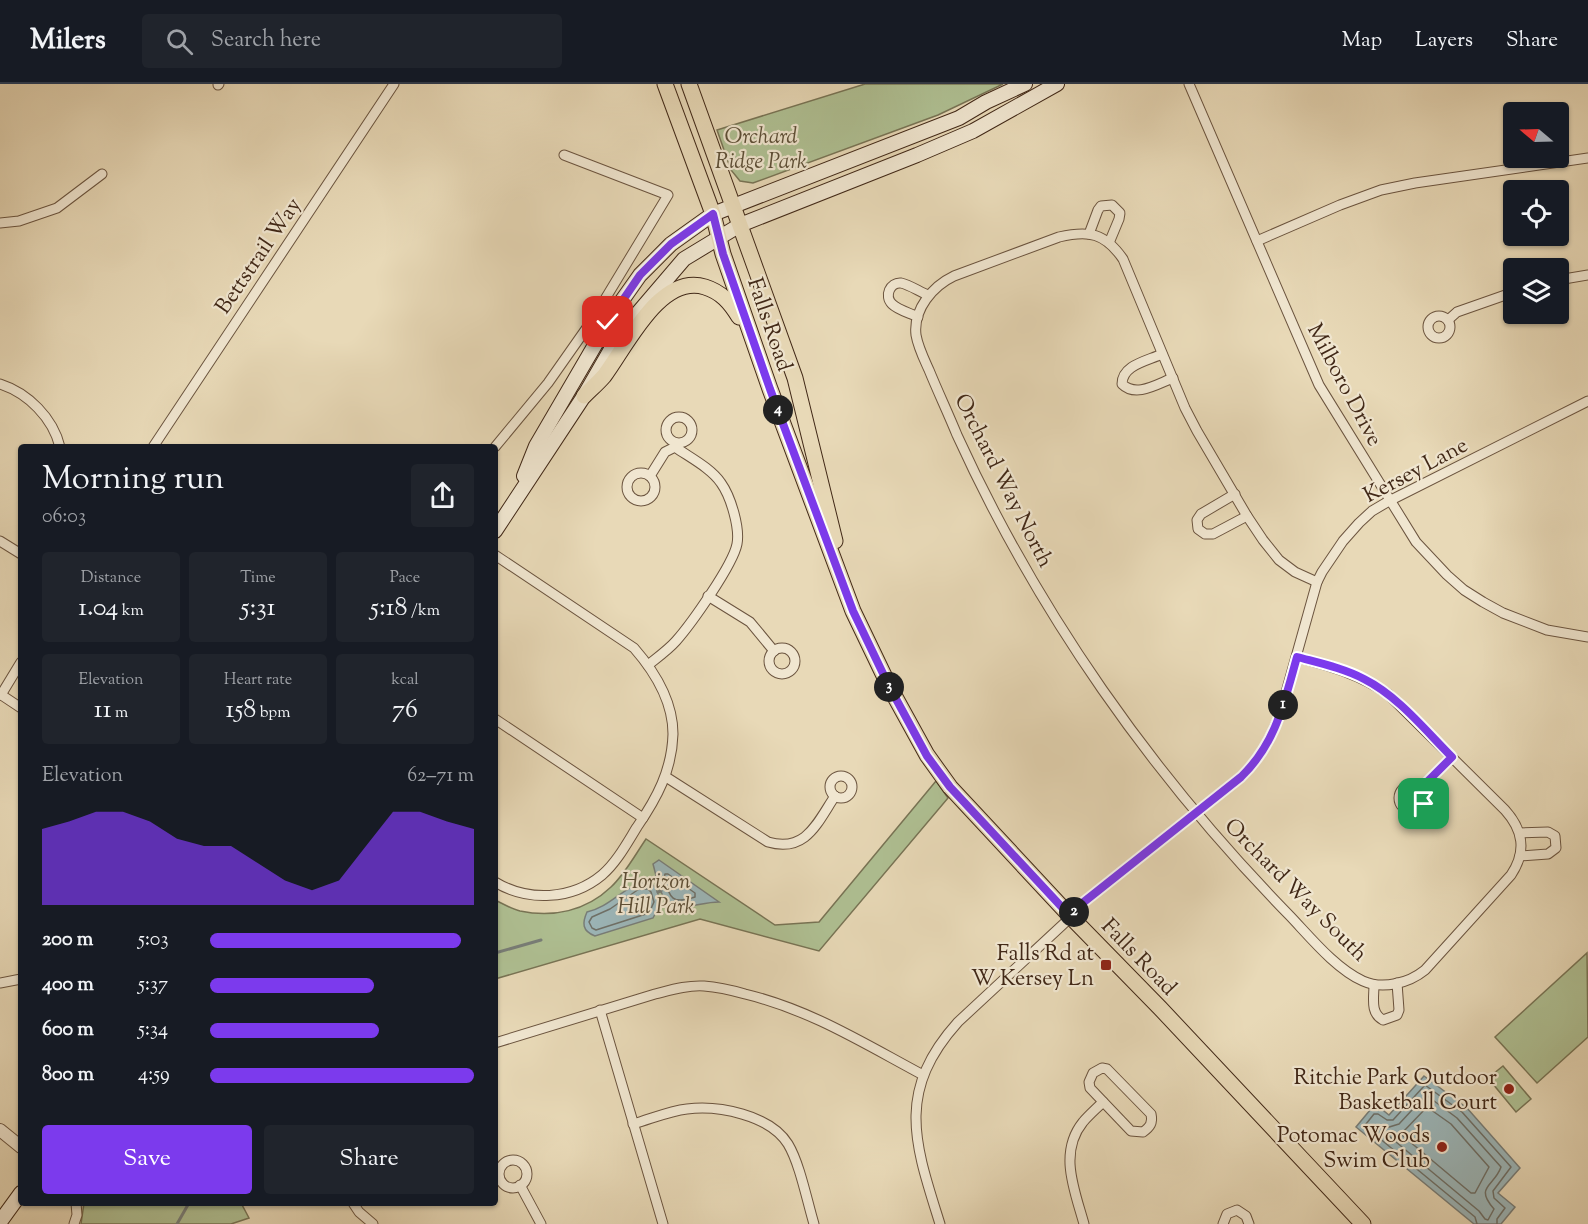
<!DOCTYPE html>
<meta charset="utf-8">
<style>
:root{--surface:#171b24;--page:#20242c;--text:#f1f3f6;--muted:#9ea1a6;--line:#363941;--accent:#7c3aed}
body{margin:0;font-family:"Sorts Mill Goudy",serif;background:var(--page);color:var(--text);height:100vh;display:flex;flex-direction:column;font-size:22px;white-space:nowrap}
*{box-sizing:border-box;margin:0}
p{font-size:20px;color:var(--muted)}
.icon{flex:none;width:33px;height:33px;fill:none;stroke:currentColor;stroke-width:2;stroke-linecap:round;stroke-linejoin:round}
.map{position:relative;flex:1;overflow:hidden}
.side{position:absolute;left:18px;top:360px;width:480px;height:762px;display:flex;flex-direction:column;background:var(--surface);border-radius:6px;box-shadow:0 2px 4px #0004}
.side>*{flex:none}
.needle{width:39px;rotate:289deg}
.controls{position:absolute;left:1503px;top:18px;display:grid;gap:12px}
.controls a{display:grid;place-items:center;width:66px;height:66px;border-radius:6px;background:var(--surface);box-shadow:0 2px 4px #0004;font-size:30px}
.pin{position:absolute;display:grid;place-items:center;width:51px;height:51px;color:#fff;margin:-26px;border-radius:12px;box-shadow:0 3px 9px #0006}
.km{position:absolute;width:30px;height:30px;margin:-15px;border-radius:50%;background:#222;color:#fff;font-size:16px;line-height:30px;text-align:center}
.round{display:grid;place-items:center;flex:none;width:63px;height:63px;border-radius:6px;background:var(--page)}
.summary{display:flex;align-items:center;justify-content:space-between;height:102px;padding:0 24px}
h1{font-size:33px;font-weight:600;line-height:45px}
.metrics{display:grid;grid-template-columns:repeat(3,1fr);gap:9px;height:102px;padding:6px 24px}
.metrics div{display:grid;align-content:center;border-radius:6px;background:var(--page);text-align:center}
.metrics b{font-size:26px;font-weight:600}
.metrics small{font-size:16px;font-weight:400}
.metrics p{font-size:16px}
.chart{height:168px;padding:12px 24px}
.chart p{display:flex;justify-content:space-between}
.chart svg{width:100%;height:108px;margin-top:6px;fill:var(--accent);opacity:.7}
.primary-button{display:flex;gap:12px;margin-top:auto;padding:12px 24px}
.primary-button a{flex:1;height:69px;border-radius:6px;background:var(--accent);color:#fff;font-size:24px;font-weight:600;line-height:69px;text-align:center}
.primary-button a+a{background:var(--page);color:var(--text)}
ul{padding:0 24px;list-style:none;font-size:20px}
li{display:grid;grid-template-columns:96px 72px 1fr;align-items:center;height:45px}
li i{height:15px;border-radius:8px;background:var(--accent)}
header{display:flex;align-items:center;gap:36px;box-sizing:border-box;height:84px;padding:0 30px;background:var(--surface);border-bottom:2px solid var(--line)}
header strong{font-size:28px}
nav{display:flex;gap:33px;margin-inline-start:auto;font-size:21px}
.search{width:420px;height:54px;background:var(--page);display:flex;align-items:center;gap:15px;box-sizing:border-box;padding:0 21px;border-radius:6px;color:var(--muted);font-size:22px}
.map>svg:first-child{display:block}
.green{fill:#afc093;stroke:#787455;stroke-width:1.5}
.water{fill:#9cb7ba;stroke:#787e79;stroke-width:1.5}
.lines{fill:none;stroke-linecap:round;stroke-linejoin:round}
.shore{stroke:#6e7068;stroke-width:1.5}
.stream{stroke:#787e79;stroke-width:3}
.minor-casing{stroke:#6b543f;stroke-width:11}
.tertiary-casing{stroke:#6b543f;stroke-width:14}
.secondary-casing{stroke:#412817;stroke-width:16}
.primary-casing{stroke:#412817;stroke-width:17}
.minor{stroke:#f0e6d0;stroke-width:9}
.tertiary{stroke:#f0e6d0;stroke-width:12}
.secondary{stroke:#f0e6d0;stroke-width:14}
.primary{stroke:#e8d9b7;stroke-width:15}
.route-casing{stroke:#fff;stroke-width:12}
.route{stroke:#7c3aed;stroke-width:8}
.poi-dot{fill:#8f2418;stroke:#f0e6d0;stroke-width:2}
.labels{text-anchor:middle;stroke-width:4.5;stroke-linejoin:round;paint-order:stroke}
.park-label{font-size:22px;font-style:italic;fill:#5c4e36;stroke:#f0e6d0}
.street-label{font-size:22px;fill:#412817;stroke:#f0e6d0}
.poi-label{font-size:22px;fill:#412817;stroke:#f0e6d0;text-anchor:end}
</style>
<header>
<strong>Milers</strong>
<div class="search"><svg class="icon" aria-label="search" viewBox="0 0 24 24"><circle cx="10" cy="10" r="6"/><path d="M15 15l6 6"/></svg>Search here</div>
<nav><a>Map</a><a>Layers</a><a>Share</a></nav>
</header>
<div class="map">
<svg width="1588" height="1140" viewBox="0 0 1588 1140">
<rect width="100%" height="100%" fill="#e8d9b7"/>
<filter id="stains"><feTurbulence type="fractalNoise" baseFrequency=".00333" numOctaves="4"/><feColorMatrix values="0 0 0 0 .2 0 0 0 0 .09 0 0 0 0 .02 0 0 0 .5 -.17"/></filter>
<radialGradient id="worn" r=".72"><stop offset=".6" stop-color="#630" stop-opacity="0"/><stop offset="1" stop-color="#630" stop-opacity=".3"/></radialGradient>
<!-- green -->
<g class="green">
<path d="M 865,0 L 1003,0 L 938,31 L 753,99 L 740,97 L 731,86 L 717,46 Z"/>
<path d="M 936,697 L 948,714 L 819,867 L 700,835 L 495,895 L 495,816 C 503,820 512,825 520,827 C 553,834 586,827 611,803 C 625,790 635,771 646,755 L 775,841 L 819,838 Z"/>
<path d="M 1587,869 L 1588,953 L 1537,999 L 1495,953 Z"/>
<path d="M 1503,982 L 1531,1015 L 1516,1028 L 1488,994 Z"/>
<path d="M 84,1119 L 241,1119 L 249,1134 L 231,1140 L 81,1140 Z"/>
</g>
<!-- water -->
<g class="water">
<path d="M 659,776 L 719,818 C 705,818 693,823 679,823 C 661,824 657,794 653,780 Z"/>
<path d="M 650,798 L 656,804 L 661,819 L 653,834 L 595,852 C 582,847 582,839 587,828 C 613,822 625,799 650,798 Z"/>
<path d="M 1424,992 L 1467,1024 L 1520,1084 L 1498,1109 L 1515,1123 L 1501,1140 L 1474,1140 L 1356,1043 L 1375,1020 L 1389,1031 Z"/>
</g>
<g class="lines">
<!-- shore -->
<g class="shore">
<path d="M 665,790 L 668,790 L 695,809 L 695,813 C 672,821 670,814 664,794 Z"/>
<path d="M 639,805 L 648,805 L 651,808 L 654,818 L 649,829 L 596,846 L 592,844 L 589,838 L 592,833 L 610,825 Z"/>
<path d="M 1426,1011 L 1457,1034 L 1501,1083 C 1494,1103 1474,1102 1494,1125 L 1488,1136 L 1485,1135 L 1479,1127 L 1384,1048 L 1386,1044 L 1399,1040 Z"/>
<path d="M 1427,1023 L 1451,1040 L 1489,1083 L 1475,1109 L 1471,1109 L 1403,1052 L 1403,1048 Z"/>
<path d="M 1477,1140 L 1475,1133 L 1367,1044 L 1366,1040 L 1374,1030 L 1378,1030 L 1387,1036 L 1393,1036 L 1425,1001 L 1462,1028 L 1511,1083 L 1493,1107 L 1494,1114 L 1505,1124 L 1497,1135 L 1497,1140"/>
</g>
<!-- stream -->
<g class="stream">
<path d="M 658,808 L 661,807"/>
<path d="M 495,869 L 541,856"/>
<path d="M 177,1140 L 189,1119"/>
</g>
<defs>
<g id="minor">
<path d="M 1189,0 L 1319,301 L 1416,458 L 1447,491 L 1464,506 L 1483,518 L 1503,529 L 1547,546 L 1588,553"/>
<path d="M 218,1 L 219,0"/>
<path d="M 0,139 L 19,137 L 57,124 L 102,90"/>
<path d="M 1089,150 L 1098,126 L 1101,122 L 1112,121 L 1120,129 L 1119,135 L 1109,159"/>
<path d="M 1257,157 L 1340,121 L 1381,106 L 1415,99 L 1588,74"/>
<path d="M 1558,196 L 1588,191"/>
<circle cx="1439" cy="243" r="11"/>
<path d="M 918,233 C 910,229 898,226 892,220 C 884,212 890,198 901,199 C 910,201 920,208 928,211"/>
<path d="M 1448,236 L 1457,228 L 1514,208"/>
<path d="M 1162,270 C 1147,277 1122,281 1122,300 C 1136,314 1157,300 1173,294"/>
<path d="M 0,300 C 28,309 53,334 60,363"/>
<circle cx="679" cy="346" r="13"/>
<path d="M 153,363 L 394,0"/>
<path d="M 495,363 L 548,299 L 593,235 L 668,111 L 564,71"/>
<circle cx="641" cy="403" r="14"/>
<path d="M 1235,410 L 1201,430 L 1197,436 L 1198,445 L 1205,450 L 1213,450 L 1247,432"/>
<path d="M 0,457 L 21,470"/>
<path d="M 495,471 L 634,564 C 655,588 673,617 673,650 C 672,686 657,714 637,743 C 627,759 617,778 602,791 C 572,816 528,818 495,798"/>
<path d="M 708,512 L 750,538 L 774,567"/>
<circle cx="782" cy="577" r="13"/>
<path d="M 1297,573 C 1329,582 1360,590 1388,610 L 1505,726 C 1523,746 1527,767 1511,791 L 1425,886 C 1409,899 1383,906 1363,897 C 1336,885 1310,853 1290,832 C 1153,692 1038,529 957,351 C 948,329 938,308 929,286 C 924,275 918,263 916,251 C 913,225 933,202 954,192 L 1059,153 C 1089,146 1105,149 1123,175 L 1185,324 L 1197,347 L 1247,432 L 1263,456 L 1279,476 L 1295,488 L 1317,498"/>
<path d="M 648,581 C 658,573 668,566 676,557 C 691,540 733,481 737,460 C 740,444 731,413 721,399 C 711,384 689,373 675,363 L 665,368 L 650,392"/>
<path d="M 0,610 L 21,624"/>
<path d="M 1,611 L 21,578"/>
<path d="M 495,635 L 643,734"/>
<circle cx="841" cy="703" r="11"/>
<path d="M 666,693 L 768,758 C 806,769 817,739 835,712"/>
<circle cx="1412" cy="714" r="13"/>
<path d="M 1421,704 L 1452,673"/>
<path d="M 1520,749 L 1548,748 L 1555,752 L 1556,764 L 1548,770 L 1520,772"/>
<path d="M 0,899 L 21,895"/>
<path d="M 1374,901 C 1374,914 1370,929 1383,936 L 1397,931 L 1399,926 L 1397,899"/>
<path d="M 600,926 L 663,1140"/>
<path d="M 495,959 L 655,910 C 671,906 687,901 704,902 C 718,903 731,906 745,910 C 811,926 863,959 923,991"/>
<path d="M 1102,984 L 1107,985 L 1151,1030 C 1153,1039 1150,1043 1143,1048 L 1131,1047 L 1090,1004 L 1089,998 L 1093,989 Z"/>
<path d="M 633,1040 C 651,1035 669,1027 687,1025 C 718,1021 770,1031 788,1060 C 800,1080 807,1117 814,1140"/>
<circle cx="513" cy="1090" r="14"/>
<path d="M 520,1101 L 541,1140"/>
<path d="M 353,1119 L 359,1128 L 373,1140"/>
<path d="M 74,1140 L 77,1131 L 76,1119"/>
<path d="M 940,1140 C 915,1060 895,1008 958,938 L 1071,833 L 1080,821 L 1241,693 C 1260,674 1271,655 1280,630 L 1317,498 L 1322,488 L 1343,457 L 1359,439 L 1372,427 L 1389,417 L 1588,317"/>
<path d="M 1084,1140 C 1075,1107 1058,1069 1083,1038 C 1089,1031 1096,1025 1103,1018"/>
<path d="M 1223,1140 L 1227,1130 L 1237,1126 L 1246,1132 L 1249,1140"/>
</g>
<path id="tertiary" d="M 0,1046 L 21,1063"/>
<g id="secondary">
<path d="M 524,392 L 536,362 L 616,225 L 640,191 L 671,160 L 713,130 L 959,34 L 986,18 L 1025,0"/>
<path d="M 495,447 L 584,312 L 610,267 L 637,230 L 684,175 L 740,141 L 917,71 L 973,47 L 1057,0"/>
<path d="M 0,1138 L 21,1109"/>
</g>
<g id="primary">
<path d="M 665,0 L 713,130 L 723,170 L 770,305 L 853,527 L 889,602 L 927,671 L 950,703 L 1071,833 L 1160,924 L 1363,1140"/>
<path d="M 689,0 L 795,294 L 835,457"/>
<path d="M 584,312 C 591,305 598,299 604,292 C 626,263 660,189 705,203 C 721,208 730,218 739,233"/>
</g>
</defs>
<!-- minor casing -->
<use href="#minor" class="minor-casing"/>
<!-- tertiary casing -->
<use href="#tertiary" class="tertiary-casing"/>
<!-- secondary casing -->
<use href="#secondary" class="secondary-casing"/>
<!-- primary casing -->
<use href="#primary" class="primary-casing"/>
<!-- minor -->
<use href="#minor" class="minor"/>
<!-- tertiary -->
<use href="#tertiary" class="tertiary"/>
<!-- secondary -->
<use href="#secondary" class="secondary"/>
<!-- primary -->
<use href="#primary" class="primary"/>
</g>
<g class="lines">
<defs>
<path id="route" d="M 608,238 L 640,191 L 671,160 L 713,130 L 723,170 L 770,305 L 853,527 L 889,602 L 927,672 L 950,703 L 1071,833 L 1080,821 L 1241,693 C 1276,659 1284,619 1297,573 C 1319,579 1343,584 1364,595 C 1398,612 1425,646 1452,673 L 1421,704 L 1425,711 L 1424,720"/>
</defs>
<!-- route casing -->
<use href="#route" class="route-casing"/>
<!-- route -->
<use href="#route" class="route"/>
</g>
<!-- markers -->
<g class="poi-dot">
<rect x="1100" y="875" width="12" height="12" rx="3"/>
<circle cx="1509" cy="1005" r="6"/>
<circle cx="1442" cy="1063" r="6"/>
</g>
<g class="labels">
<!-- park labels -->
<g class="park-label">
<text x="761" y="59">Orchard<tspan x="761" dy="25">Ridge Park</tspan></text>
<text x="656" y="804">Horizon<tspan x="656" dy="25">Hill Park</tspan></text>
</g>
<!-- street labels -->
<g class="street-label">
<text transform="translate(257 171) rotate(-56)" y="8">Bettstrail Way</text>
<text transform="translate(771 240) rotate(71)" y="8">Falls Road</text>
<text transform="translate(1346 300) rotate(62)" y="8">Milboro Drive</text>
<text transform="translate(1415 385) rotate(-28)" y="8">Kersey Lane</text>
<text transform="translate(1005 396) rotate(63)" y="8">Orchard Way North</text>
<text transform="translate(1297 805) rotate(45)" y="8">Orchard Way South</text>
<text transform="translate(1140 872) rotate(46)" y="8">Falls Road</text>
</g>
<!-- poi labels -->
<g class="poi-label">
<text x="1094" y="876">Falls Rd at<tspan x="1094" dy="25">W Kersey Ln</tspan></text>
<text x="1497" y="1000">Ritchie Park Outdoor<tspan x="1497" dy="25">Basketball Court</tspan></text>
<text x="1430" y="1058">Potomac Woods<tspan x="1430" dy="25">Swim Club</tspan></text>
</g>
</g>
<rect width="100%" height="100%" filter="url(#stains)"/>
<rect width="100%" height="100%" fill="url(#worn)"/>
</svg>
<div class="controls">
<a><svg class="needle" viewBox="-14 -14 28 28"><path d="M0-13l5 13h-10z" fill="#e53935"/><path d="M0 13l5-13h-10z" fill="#9ea1a6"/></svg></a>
<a><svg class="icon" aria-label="locate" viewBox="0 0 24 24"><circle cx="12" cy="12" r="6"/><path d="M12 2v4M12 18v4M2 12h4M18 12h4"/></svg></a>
<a><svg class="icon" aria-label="layers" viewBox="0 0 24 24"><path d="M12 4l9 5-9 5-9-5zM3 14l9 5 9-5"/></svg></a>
</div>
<div class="pin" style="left:1424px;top:720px;background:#1e9e55"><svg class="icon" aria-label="arrive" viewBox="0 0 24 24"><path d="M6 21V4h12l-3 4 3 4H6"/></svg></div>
<div class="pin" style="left:608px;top:238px;background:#d93025"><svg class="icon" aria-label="check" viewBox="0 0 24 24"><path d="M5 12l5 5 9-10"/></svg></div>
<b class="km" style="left:1283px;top:621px">1</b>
<b class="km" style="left:1074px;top:828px">2</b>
<b class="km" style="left:889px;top:603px">3</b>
<b class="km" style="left:778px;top:326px">4</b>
<section class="side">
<div class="summary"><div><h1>Morning run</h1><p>06:03</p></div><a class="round"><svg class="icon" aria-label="share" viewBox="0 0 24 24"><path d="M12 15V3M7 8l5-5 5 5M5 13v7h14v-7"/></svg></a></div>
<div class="metrics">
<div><p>Distance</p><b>1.04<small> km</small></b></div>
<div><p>Time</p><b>5:31</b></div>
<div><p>Pace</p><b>5:18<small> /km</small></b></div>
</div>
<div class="metrics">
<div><p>Elevation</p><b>11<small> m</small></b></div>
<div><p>Heart rate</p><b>158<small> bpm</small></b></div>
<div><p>kcal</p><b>76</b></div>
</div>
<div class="chart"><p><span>Elevation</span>62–71 m</p>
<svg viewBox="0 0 160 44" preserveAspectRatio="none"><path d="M0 44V13L10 10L20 6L30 6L40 10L50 17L60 20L70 20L80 27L90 34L100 38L110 34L120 20L130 6L140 6L150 10L160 13V44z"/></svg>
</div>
<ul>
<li><b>200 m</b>5:03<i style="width:95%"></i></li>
<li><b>400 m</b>5:37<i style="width:62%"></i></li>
<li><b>600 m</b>5:34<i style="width:64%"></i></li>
<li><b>800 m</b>4:59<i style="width:100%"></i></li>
</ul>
<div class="primary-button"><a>Save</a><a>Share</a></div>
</section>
</div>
